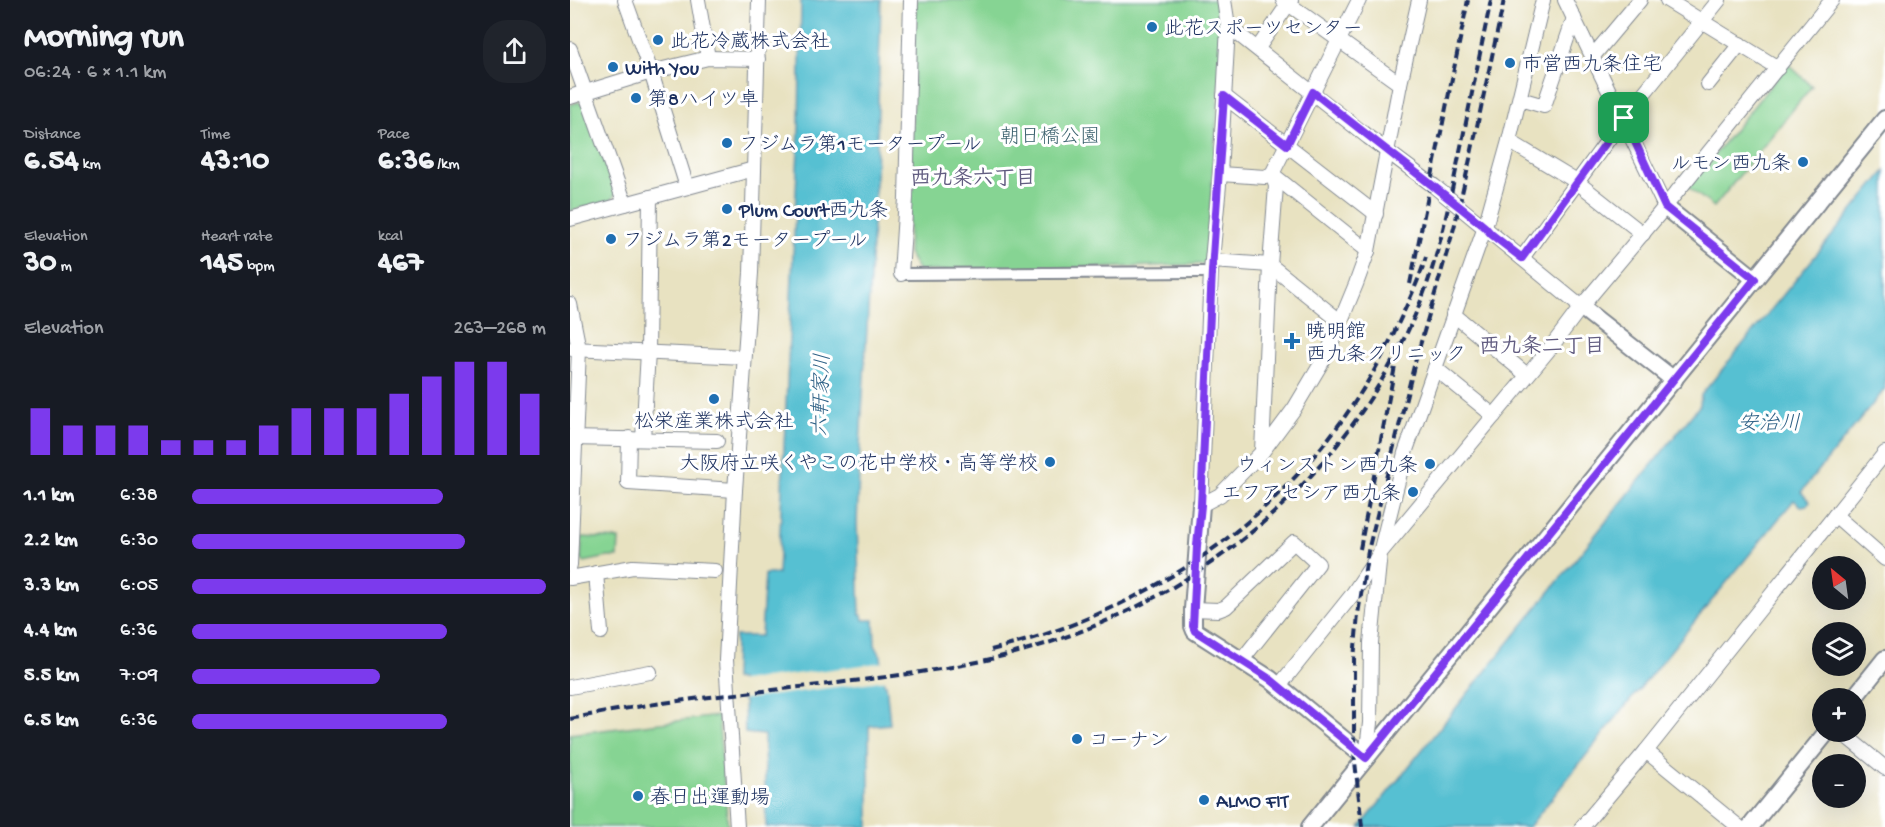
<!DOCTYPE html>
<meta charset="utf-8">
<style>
:root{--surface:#171b24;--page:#20242c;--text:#f1f3f6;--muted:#9ea1a6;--accent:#7c3aed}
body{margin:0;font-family:"Gochi Hand","Klee One",sans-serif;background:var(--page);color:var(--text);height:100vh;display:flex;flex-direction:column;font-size:22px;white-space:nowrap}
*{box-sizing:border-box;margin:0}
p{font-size:20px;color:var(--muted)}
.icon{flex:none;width:33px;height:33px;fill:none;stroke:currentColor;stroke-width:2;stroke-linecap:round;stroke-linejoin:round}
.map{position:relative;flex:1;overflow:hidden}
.details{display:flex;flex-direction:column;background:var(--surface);width:570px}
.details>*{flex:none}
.needle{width:39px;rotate:331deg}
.buttons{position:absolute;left:1242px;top:556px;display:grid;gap:12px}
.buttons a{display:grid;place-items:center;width:54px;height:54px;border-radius:50%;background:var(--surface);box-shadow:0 6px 24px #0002;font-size:30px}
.pin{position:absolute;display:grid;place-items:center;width:51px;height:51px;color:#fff;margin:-26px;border-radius:12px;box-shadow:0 3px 9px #0006}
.round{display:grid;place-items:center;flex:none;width:63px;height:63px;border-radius:24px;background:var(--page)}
.overview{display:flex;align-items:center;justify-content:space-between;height:102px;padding:0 24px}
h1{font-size:33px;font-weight:800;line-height:45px}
.figures{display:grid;grid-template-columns:repeat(3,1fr);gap:9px;height:102px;padding:6px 24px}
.figures div{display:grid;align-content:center}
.figures b{font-size:30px;font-weight:800}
.figures small{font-size:16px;font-weight:400}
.figures p{font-size:16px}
.chart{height:168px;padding:12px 24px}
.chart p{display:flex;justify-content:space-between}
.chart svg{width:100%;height:108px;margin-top:6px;stroke:var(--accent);stroke-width:6}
ul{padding:0 24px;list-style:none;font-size:20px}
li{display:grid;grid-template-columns:96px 72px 1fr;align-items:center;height:45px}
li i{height:15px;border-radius:8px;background:var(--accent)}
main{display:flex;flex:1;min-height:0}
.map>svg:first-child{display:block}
.green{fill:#86d493;stroke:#508278;stroke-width:1.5}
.water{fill:#56c0d2;stroke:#387898;stroke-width:1.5}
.pier{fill:#e8e2c1}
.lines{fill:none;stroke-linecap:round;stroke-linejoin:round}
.pedestrian-casing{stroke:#828890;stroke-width:14}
.minor-casing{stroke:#828890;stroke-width:16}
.tertiary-casing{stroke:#828890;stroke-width:20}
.pedestrian{stroke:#fff;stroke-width:10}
.minor{stroke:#fff;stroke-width:14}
.tertiary{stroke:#fff;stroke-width:16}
.rail{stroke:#1b2f5e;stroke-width:4;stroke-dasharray:9 4.5;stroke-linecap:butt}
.route-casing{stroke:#fff;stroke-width:12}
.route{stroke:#7c3aed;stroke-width:8}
.poi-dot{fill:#1f6fb2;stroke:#fff;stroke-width:2}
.labels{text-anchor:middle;stroke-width:6;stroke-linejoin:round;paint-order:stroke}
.poi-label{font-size:20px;fill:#1b2f5e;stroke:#fff;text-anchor:start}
.park-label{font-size:20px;fill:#3b616e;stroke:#fff}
.neighbourhood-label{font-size:21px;font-weight:bold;fill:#625d81;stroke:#fff}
.water-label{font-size:21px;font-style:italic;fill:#306287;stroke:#fff}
</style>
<main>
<section class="details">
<div class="overview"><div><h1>Morning run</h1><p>06:24 · 6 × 1.1 km</p></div><a class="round"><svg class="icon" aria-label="share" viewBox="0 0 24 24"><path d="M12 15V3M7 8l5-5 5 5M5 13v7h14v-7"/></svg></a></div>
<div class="figures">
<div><p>Distance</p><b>6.54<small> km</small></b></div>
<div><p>Time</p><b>43:10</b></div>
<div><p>Pace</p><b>6:36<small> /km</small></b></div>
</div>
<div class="figures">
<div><p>Elevation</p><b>30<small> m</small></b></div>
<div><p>Heart rate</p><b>145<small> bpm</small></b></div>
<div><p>kcal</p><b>467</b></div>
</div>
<div class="chart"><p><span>Elevation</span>263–268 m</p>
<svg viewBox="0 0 160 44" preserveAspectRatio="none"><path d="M5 44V25M15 44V32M25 44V32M35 44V32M45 44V38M55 44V38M65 44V38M75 44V32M85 44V25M95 44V25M105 44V25M115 44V19M125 44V12M135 44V6M145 44V6M155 44V19"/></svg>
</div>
<ul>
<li><b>1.1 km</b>6:38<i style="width:71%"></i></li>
<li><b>2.2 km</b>6:30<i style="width:77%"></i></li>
<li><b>3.3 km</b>6:05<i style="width:100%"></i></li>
<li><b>4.4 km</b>6:36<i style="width:72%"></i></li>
<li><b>5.5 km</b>7:09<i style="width:53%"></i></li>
<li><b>6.5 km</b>6:36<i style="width:72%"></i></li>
</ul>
</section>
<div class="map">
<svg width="1315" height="827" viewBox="0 0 1315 827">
<rect width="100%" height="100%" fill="#fff"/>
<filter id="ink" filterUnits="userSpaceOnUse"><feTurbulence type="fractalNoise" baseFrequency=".0167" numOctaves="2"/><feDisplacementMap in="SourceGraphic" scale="12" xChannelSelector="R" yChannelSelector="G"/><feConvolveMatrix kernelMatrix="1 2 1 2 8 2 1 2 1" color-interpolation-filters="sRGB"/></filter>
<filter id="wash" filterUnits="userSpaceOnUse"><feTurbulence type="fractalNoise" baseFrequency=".008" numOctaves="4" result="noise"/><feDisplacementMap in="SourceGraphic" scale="24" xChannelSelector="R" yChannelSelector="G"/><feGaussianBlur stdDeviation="1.35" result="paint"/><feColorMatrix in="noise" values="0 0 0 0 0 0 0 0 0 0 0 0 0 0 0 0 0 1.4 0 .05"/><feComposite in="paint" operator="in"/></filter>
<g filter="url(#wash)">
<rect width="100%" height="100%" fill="#e8e2c1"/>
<!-- green -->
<g class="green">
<path d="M 346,0 L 649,0 L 654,23 L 636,264 L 476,270 L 349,271 L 338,253 Z"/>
<path d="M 1218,64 L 1242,86 L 1144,207 L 1118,187 Z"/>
<path d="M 8,102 L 16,106 L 46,192 L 42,200 L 0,211 L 0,105 Z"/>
<path d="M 12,537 L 49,539 L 48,557 L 38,557 L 14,562 L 11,559 Z"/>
<path d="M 148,716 L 158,827 L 0,827 L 0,734 Z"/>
</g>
<!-- water -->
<g class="water">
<path d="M 231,0 L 311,0 L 306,176 L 290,445 L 287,523 L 290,615 L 292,615 L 293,620 L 304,620 L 305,645 L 311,656 L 314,684 L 316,684 L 320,724 L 299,726 L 299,827 L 196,827 L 194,735 L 175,733 L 174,701 L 172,700 L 170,680 L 164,679 L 165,636 L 191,636 L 195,574 L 208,574 L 229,128 Z"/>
<path d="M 1315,171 L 1315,389 L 1231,492 L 1240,502 L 1237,505 L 1231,506 L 1224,500 L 1049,714 L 959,827 L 790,827 L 1130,405 L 1131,395 Z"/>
</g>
<!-- pier -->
<path class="pier" d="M 315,662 L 317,680 L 169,700 L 167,682 L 165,682 Z"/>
</g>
<g filter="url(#ink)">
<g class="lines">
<defs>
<path id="pedestrian" d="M 331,274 L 633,272"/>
<g id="minor">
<path d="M 55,0 L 81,72 L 117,187"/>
<path d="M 128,0 L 138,58"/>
<path d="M 713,0 L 830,84"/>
<path d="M 995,0 L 1095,207"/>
<path d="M 1097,0 L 1208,68"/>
<path d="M 658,26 L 798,137 L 864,186 L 1011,307"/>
<path d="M 688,48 L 721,0"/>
<path d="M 0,49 L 55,204"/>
<path d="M 1023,56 L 1070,0"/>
<path d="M 1138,84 L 1170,44"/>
<path d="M 654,96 L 806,214"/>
<path d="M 0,97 L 81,72 L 138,58 L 188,59"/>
<path d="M 950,99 L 974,106 L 1004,18"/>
<path d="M 939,141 L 1007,182 L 1073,234"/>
<path d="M 650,174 L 695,177 L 702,174 L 798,251"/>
<path d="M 0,219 L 184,169"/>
<path d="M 952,258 L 1054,118 L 1149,0"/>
<path d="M 642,261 L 700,265 L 771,322"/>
<path d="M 331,274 L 336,198 L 341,0"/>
<path d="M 0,304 L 9,349 L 0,565"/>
<path d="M 883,314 L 957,375"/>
<path d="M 2,349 L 174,357"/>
<path d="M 865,368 L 924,416"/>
<path d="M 0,438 L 147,441"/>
<path d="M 59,438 L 58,483 L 165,490"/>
<path d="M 73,439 L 78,352 L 80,197"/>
<path d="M 692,452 L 700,265 L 706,186 L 702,174 L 789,0"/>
<path d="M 631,505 L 650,495 L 692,452 L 724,409 L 758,352 L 786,284 L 798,251 L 830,84 L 849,0"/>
<path d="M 631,505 L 641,271 L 650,174 L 658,26 L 654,0"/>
<path d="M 1265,515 L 1315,559"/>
<path d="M 26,573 L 31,632"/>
<path d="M 0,578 L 63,567 L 145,571"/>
<path d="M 623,609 L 648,610 L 656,607 L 724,542 L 748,564 L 671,661"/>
<path d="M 709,686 L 782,595 L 810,553 L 981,347 L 1011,307 L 1089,214 L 1262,0"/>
<path d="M 0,687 L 80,672"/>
<path d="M 1271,732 L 1315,768"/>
<path d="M 1076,751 L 1169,827"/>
<path d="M 796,758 L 800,723 L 801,643 L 810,553 L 835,453 L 915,227 L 939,141 L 973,0"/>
<path d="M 167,827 L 156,660 L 165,490 L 181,273 L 189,0"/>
<path d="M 1012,827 L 1076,751 L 1315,453"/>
</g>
<g id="tertiary">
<path d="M 1095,207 L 1185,279"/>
<path d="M 1011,307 L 1104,380"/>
<path d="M 631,505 L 623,609 L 623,626 L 625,631 L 700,679 L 796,758"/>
<path d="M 1283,699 L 1315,659"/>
<path d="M 740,827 L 1315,119"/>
<path d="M 1180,827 L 1257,732"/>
</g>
</defs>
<!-- pedestrian casing -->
<use href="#pedestrian" class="pedestrian-casing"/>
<!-- minor casing -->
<use href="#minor" class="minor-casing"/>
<!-- tertiary casing -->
<use href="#tertiary" class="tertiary-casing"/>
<!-- pedestrian -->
<use href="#pedestrian" class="pedestrian"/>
<!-- minor -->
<use href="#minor" class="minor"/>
<!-- tertiary -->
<use href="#tertiary" class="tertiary"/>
<!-- rail -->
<g class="rail">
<path d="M 840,284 L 898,0"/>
<path d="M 790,549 L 826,361"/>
<path d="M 421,650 C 600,606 751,493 828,324 C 838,303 849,280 856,257"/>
<path d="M 0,719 C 127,692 259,689 387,666 C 590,629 761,507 845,315 C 867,265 878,209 889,156 C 900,104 910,52 921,0"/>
<path d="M 792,827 L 784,752 L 784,659 L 788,614 L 798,551 L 844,366 L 884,228 L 900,159 L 934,0"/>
</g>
</g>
</g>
<g class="lines" filter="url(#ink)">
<defs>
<path id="route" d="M 743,92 C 800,138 858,181 915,227 L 921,234 L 952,258 L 1054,118 L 1095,207 L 1185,279 L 796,758 L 700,679 L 625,631 L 623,626 L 627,546 L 631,505 L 642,271 L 654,96 L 717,145 Z"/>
</defs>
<!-- route casing -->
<use href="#route" class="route-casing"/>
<!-- route -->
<use href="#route" class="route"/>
</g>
<!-- markers -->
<g class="poi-dot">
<circle cx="582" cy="27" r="6"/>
<circle cx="88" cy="40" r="6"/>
<circle cx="940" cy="63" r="6"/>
<circle cx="43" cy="67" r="6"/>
<circle cx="66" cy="98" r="6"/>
<circle cx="157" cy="143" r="6"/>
<circle cx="1233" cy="162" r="6"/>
<circle cx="157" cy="209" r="6"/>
<circle cx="41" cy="239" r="6"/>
<path d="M719 332h6v6h6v6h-6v6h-6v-6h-6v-6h6z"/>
<circle cx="144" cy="399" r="6"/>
<circle cx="480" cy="462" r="6"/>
<circle cx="860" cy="464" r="6"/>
<circle cx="843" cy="492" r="6"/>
<circle cx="507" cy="739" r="6"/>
<circle cx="68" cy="796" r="6"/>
<circle cx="634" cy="800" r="6"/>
</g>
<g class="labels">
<!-- poi labels -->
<g class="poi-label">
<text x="594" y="34">此花スポーツセンター</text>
<text x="100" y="47">此花冷蔵株式会社</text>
<text x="952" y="70">市営西九条住宅</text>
<text x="55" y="74">With You</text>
<text x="78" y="105">第8ハイツ卓</text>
<text x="169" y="150">フジムラ第1モータープール</text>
<text x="1221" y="169" text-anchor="end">ルモン西九条</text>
<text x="169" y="216">Plum Court西九条</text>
<text x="53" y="246">フジムラ第2モータープール</text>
<text x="736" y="337">暁明館<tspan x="736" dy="23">西九条クリニック</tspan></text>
<text x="144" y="427" text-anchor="middle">松栄産業株式会社</text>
<text x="468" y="469" text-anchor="end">大阪府立咲くやこの花中学校・高等学校</text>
<text x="848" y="471" text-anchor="end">ウィンストン西九条</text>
<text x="831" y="499" text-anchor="end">エフアセシア西九条</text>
<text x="519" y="746">コーナン</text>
<text x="80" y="803">春日出運動場</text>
<text x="646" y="807">ALMO FIT</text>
</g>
<!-- park labels -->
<g class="park-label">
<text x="480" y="142">朝日橋公園</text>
</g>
<!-- neighbourhood labels -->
<g class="neighbourhood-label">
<text x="403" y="184">西九条六丁目</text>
<text x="972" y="352">西九条二丁目</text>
</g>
<!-- water labels -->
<g class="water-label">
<text transform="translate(250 395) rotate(-88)" y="7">六軒家川</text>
<text x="1199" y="429">安治川</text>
</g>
</g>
</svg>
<div class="buttons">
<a><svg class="needle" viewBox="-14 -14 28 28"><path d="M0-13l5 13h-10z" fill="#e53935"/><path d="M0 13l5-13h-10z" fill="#9ea1a6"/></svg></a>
<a><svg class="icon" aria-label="layers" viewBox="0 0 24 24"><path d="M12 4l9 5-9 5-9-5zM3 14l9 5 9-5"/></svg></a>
<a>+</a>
<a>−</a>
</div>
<div class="pin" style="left:1054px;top:118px;background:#1e9e55"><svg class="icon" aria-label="arrive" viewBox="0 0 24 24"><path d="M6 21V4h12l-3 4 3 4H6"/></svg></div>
</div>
</main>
